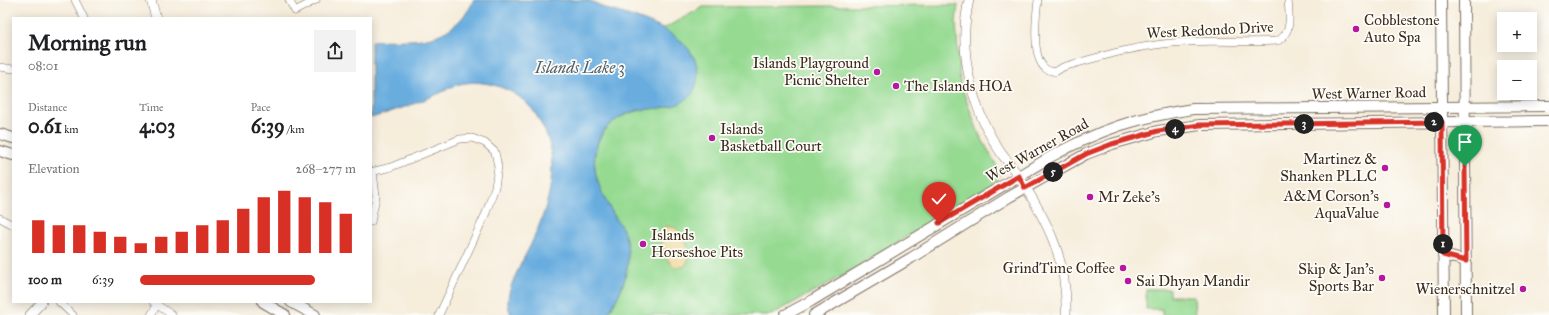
<!DOCTYPE html>
<meta charset="utf-8">
<style>
:root{--surface:#fff;--page:#f2f2f2;--text:#202124;--muted:#757577;--accent:#d93025}
body{margin:0;font-family:"IM FELL Great Primer",serif;background:var(--page);color:var(--text);height:100vh;display:flex;flex-direction:column;font-size:15px;white-space:nowrap}
*{box-sizing:border-box;margin:0}
p{font-size:13px;color:var(--muted)}
.icon{flex:none;width:22px;height:22px;fill:none;stroke:currentColor;stroke-width:2;stroke-linecap:round;stroke-linejoin:round}
.map{position:relative;flex:1;overflow:hidden}
.details{position:absolute;left:12px;top:17px;width:360px;height:286px;display:flex;flex-direction:column;background:var(--surface);border-radius:0px;box-shadow:0 2px 10px #0003}
.details>*{flex:none}
.fabs{position:absolute;left:1497px;top:12px;display:grid;gap:8px}
.fabs a{display:grid;place-items:center;width:40px;height:40px;border-radius:0px;background:var(--surface);box-shadow:0 2px 10px #0003;font-size:20px}
.pin{position:absolute;display:grid;place-items:center;width:34px;height:34px;color:#fff;margin:-41px -17px;border-radius:50% 50% 50% 0;rotate:-45deg;box-shadow:0 0 4px #0007}
.pin .icon{rotate:45deg}
.km{position:absolute;width:20px;height:20px;margin:-10px;border-radius:50%;background:#222;color:#fff;font-size:11px;line-height:20px;text-align:center}
.round{display:grid;place-items:center;flex:none;width:42px;height:42px;border-radius:0px;background:var(--page)}
.overview{display:flex;align-items:center;justify-content:space-between;height:68px;padding:0 16px}
h1{font-size:22px;font-weight:700;line-height:30px}
.metrics{display:grid;grid-template-columns:repeat(3,1fr);gap:6px;height:68px;padding:4px 16px}
.metrics div{display:grid;align-content:center}
.metrics b{font-size:20px;font-weight:700}
.metrics small{font-size:11px;font-weight:400}
.metrics p{font-size:11px}
.chart{height:112px;padding:8px 16px}
.chart p{display:flex;justify-content:space-between}
.chart svg{width:100%;height:72px;margin-top:4px;stroke:var(--accent);stroke-width:6}
ul{padding:0 16px;list-style:none;font-size:13px}
li{display:grid;grid-template-columns:64px 48px 1fr;align-items:center;height:30px}
li i{height:10px;border-radius:5px;background:var(--accent)}
.map>svg:first-child{display:block}
.green{fill:#96da92;stroke:#688258}
.sand{fill:#eeda9e;stroke:#94825e}
.water{fill:#69addf;stroke:#526c7e}
.lines{fill:none;stroke-linecap:round;stroke-linejoin:round}
.minor-casing{stroke:#7c6e60;stroke-width:8}
.tertiary-casing{stroke:#7c6e60;stroke-width:10}
.secondary-casing{stroke:#7c6e60;stroke-width:12}
.minor{stroke:#fff;stroke-width:7}
.tertiary{stroke:#fff;stroke-width:9}
.secondary{stroke:#fff;stroke-width:10}
.route-casing{stroke:#fff;stroke-width:8}
.route{stroke:#d93025;stroke-width:5}
.poi-dot{fill:#b5179e;stroke:#fdfcf7;stroke-width:1.5}
.labels{text-anchor:middle;stroke-width:3.5;stroke-linejoin:round;paint-order:stroke}
.poi-label{font-size:15px;fill:#3b2a1e;stroke:#fdfcf7;text-anchor:start}
.street-label{font-size:15px;fill:#3b2a1e;stroke:#fdfcf7}
.water-label{font-size:16px;font-style:italic;fill:#4d5e6b;stroke:#fdfcf7}
</style>
<div class="map">
<svg width="1549" height="315" viewBox="0 0 1549 315">
<rect width="100%" height="100%" fill="#fdfcf7"/>
<filter id="ink" filterUnits="userSpaceOnUse"><feTurbulence type="fractalNoise" baseFrequency=".025" numOctaves="2"/><feDisplacementMap in="SourceGraphic" scale="8" xChannelSelector="R" yChannelSelector="G"/><feConvolveMatrix kernelMatrix="1 2 1 2 8 2 1 2 1" color-interpolation-filters="sRGB"/></filter>
<filter id="wash" filterUnits="userSpaceOnUse"><feTurbulence type="fractalNoise" baseFrequency=".012" numOctaves="4" result="noise"/><feDisplacementMap in="SourceGraphic" scale="16" xChannelSelector="R" yChannelSelector="G"/><feGaussianBlur stdDeviation="0.9" result="paint"/><feColorMatrix in="noise" values="0 0 0 0 0 0 0 0 0 0 0 0 0 0 0 0 0 1.4 0 .05"/><feComposite in="paint" operator="in"/></filter>
<g filter="url(#wash)">
<rect width="100%" height="100%" fill="#f6eddb"/>
<!-- green -->
<g class="green">
<path d="M 958,5 L 956,22 L 960,83 L 979,134 L 998,168 L 999,177 L 996,182 L 844,275 L 771,315 L 607,315 C 621,294 630,273 627,247 C 623,223 605,206 598,184 C 589,157 597,126 625,115 C 639,109 657,108 672,106 L 698,72 C 693,47 683,43 663,29 L 703,7 Z"/>
<path d="M 1146,289 L 1170,289 L 1170,296 L 1194,296 L 1195,315 L 1162,315 L 1162,309 L 1146,309 Z"/>
</g>
<!-- sand -->
<path class="sand" d="M 667,226 C 669,227 671,227 673,227 C 685,232 693,256 685,266 C 682,267 678,268 675,267 C 665,262 659,240 661,230 Z"/>
<!-- water -->
<path class="water" d="M 473,0 C 501,0 528,0 555,0 C 565,0 578,0 588,0 C 595,2 601,7 607,9 C 638,18 688,31 697,66 C 699,76 697,87 691,95 C 677,111 653,107 634,111 C 626,114 620,117 613,122 C 603,129 597,140 595,152 C 592,176 603,197 615,217 C 617,221 621,225 623,230 C 635,260 624,290 607,315 L 511,315 C 510,311 508,307 508,303 C 506,289 526,255 532,242 C 547,210 558,173 548,139 C 546,132 542,126 539,120 C 525,91 486,76 456,85 C 450,87 445,91 440,93 C 418,103 394,111 371,118 L 371,41 C 405,38 436,47 462,18 C 467,12 471,8 473,0 Z"/>
</g>
<g filter="url(#ink)">
<g class="lines">
<defs>
<g id="minor">
<path d="M 75,0 L 84,18"/>
<path d="M 289,0 L 295,11 L 316,0"/>
<path d="M 1038,0 C 1036,16 1031,59 1046,69 C 1048,71 1053,71 1055,72 L 1063,67 C 1105,55 1142,44 1186,42 C 1217,40 1248,43 1278,41 C 1293,31 1289,16 1288,0"/>
<path d="M 0,67 L 13,69"/>
<path d="M 371,172 L 391,167 L 460,139 L 472,138 L 485,143 L 495,152 L 498,167 L 495,187 L 486,213 L 439,315"/>
<path d="M 0,218 L 13,225"/>
<path d="M 371,222 L 376,196 L 373,172"/>
<path d="M 59,302 L 73,315"/>
<path d="M 153,302 L 172,315"/>
<path d="M 151,315 L 157,305"/>
</g>
<g id="tertiary">
<path d="M 151,0 L 156,18"/>
<path d="M 969,0 C 957,51 972,110 1001,153 C 1007,161 1014,169 1019,177 C 1048,222 1068,261 1066,315"/>
<path d="M 30,315 L 42,302"/>
</g>
<g id="secondary">
<path d="M 1441,0 L 1444,315"/>
<path d="M 1464,0 L 1466,315"/>
<path d="M 0,134 L 13,138"/>
<path d="M 0,151 L 13,155"/>
<path d="M 1443,255 L 1466,261"/>
<path d="M 263,302 L 285,315"/>
<path d="M 291,302 L 315,315"/>
<path d="M 785,315 L 811,301 L 1052,156 C 1101,129 1138,117 1193,109 L 1549,106"/>
<path d="M 814,315 L 911,258 L 1009,197 L 1086,154 L 1112,144 L 1158,131 L 1200,125 L 1549,121"/>
</g>
</defs>
<!-- minor casing -->
<use href="#minor" class="minor-casing"/>
<!-- tertiary casing -->
<use href="#tertiary" class="tertiary-casing"/>
<!-- secondary casing -->
<use href="#secondary" class="secondary-casing"/>
<!-- minor -->
<use href="#minor" class="minor"/>
<!-- tertiary -->
<use href="#tertiary" class="tertiary"/>
<!-- secondary -->
<use href="#secondary" class="secondary"/>
</g>
</g>
<g class="lines" filter="url(#ink)">
<defs>
<path id="route" d="M 939,223 L 1019,176 L 1025,188 L 1086,154 L 1112,144 L 1158,131 L 1200,125 L 1442,122 L 1443,255 L 1466,261 L 1465,166"/>
</defs>
<!-- route casing -->
<use href="#route" class="route-casing"/>
<!-- route -->
<use href="#route" class="route"/>
</g>
<!-- markers -->
<g class="poi-dot">
<circle cx="1356" cy="29" r="4"/>
<circle cx="877" cy="72" r="4"/>
<circle cx="896" cy="86" r="4"/>
<circle cx="712" cy="138" r="4"/>
<circle cx="1385" cy="168" r="4"/>
<circle cx="1090" cy="197" r="4"/>
<circle cx="1387" cy="205" r="4"/>
<circle cx="643" cy="244" r="4"/>
<circle cx="1123" cy="268" r="4"/>
<circle cx="1382" cy="278" r="4"/>
<circle cx="1128" cy="281" r="4"/>
<circle cx="1523" cy="289" r="4"/>
</g>
<g class="labels">
<!-- poi labels -->
<g class="poi-label">
<text x="1364" y="25">Cobblestone<tspan x="1364" dy="17">Auto Spa</tspan></text>
<text x="869" y="68" text-anchor="end">Islands Playground<tspan x="869" dy="17">Picnic Shelter</tspan></text>
<text x="904" y="91">The Islands HOA</text>
<text x="720" y="134">Islands<tspan x="720" dy="17">Basketball Court</tspan></text>
<text x="1377" y="164" text-anchor="end">Martinez &amp;<tspan x="1377" dy="17">Shanken PLLC</tspan></text>
<text x="1379" y="201" text-anchor="end">A&amp;M Corson's<tspan x="1379" dy="17">AquaValue</tspan></text>
<text x="1098" y="202">Mr Zeke's</text>
<text x="651" y="240">Islands<tspan x="651" dy="17">Horseshoe Pits</tspan></text>
<text x="1115" y="273" text-anchor="end">GrindTime Coffee</text>
<text x="1374" y="274" text-anchor="end">Skip &amp; Jan's<tspan x="1374" dy="17">Sports Bar</tspan></text>
<text x="1136" y="286">Sai Dhyan Mandir</text>
<text x="1515" y="294" text-anchor="end">Wienerschnitzel</text>
</g>
<!-- street labels -->
<g class="street-label">
<text transform="translate(1210 30) rotate(-3)" y="5">West Redondo Drive</text>
<text transform="translate(1369 93) rotate(-1)" y="5">West Warner Road</text>
<text transform="translate(1037 150) rotate(-29)" y="5">West Warner Road</text>
</g>
<!-- water labels -->
<g class="water-label">
<text x="580" y="73">Islands Lake 3</text>
</g>
</g>
</svg>
<div class="fabs">
<a>+</a>
<a>−</a>
</div>
<div class="pin" style="left:1465px;top:166px;background:#1e9e55"><svg class="icon" aria-label="arrive" viewBox="0 0 24 24"><path d="M6 21V4h12l-3 4 3 4H6"/></svg></div>
<div class="pin" style="left:939px;top:223px;background:#d93025"><svg class="icon" aria-label="check" viewBox="0 0 24 24"><path d="M5 12l5 5 9-10"/></svg></div>
<b class="km" style="left:1443px;top:244px">1</b>
<b class="km" style="left:1434px;top:122px">2</b>
<b class="km" style="left:1304px;top:124px">3</b>
<b class="km" style="left:1175px;top:129px">4</b>
<b class="km" style="left:1053px;top:172px">5</b>
<section class="details">
<div class="overview"><div><h1>Morning run</h1><p>08:01</p></div><a class="round"><svg class="icon" aria-label="share" viewBox="0 0 24 24"><path d="M12 15V3M7 8l5-5 5 5M5 13v7h14v-7"/></svg></a></div>
<div class="metrics">
<div><p>Distance</p><b>0.61<small> km</small></b></div>
<div><p>Time</p><b>4:03</b></div>
<div><p>Pace</p><b>6:39<small> /km</small></b></div>
</div>
<div class="chart"><p><span>Elevation</span>268–277 m</p>
<svg viewBox="0 0 160 44" preserveAspectRatio="none"><path d="M5 44V24M15 44V27M25 44V27M35 44V31M45 44V34M55 44V38M65 44V34M75 44V31M85 44V27M95 44V24M105 44V17M115 44V10M125 44V6M135 44V10M145 44V13M155 44V20"/></svg>
</div>
<ul>
<li><b>100 m</b>6:39<i style="width:81%"></i></li>
</ul>
</section>
</div>
